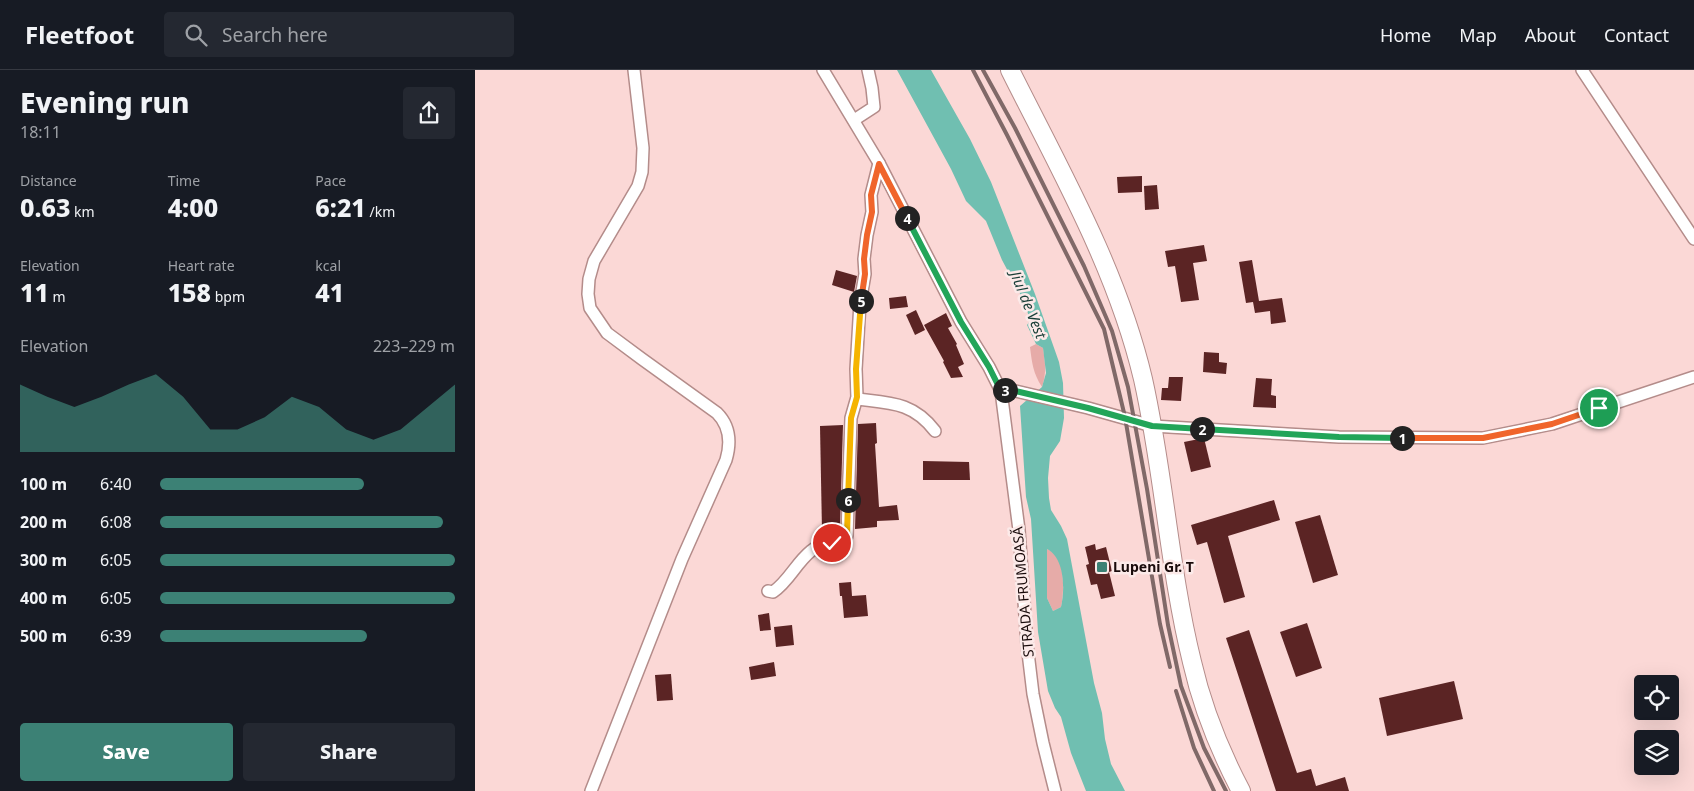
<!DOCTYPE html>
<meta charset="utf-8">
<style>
:root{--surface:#171b24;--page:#242831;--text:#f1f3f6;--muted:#9ea1a6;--line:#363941;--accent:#3c8175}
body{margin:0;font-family:"Noto Sans",sans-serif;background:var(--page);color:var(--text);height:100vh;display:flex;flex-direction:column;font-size:19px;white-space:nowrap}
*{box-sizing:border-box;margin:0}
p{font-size:16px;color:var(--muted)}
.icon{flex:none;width:28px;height:28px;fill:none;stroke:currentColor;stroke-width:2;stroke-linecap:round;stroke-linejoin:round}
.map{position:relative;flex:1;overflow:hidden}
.panel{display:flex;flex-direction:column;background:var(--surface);width:475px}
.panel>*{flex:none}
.tools{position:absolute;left:1159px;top:605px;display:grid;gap:10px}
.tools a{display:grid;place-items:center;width:45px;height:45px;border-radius:5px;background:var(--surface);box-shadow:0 5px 20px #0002;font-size:25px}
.pin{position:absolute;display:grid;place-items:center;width:42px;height:42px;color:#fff;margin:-21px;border:2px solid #fff;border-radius:50%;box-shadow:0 1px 5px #0007}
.km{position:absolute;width:25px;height:25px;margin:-12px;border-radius:50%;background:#222;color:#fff;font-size:14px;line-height:25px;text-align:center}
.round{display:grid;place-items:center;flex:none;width:52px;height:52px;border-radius:5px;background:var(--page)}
.overview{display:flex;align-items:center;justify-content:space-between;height:85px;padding:0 20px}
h1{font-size:28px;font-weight:800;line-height:38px}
.stats{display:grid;grid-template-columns:repeat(3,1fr);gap:8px;height:85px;padding:5px 20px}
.stats div{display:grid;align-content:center}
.stats b{font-size:25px;font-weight:800}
.stats small{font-size:14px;font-weight:400}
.stats p{font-size:14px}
.chart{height:140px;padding:10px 20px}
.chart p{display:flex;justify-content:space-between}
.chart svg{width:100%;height:90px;margin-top:5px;fill:var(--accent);opacity:.7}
.cta{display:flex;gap:10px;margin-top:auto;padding:10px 20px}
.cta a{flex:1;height:58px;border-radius:5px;background:var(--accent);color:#fff;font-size:20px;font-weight:800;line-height:58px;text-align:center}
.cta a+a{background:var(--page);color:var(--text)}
ul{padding:0 20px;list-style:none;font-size:16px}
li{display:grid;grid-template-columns:80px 60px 1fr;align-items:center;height:38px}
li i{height:12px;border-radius:6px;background:var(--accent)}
header{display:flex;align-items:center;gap:30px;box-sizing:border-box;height:70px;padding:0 25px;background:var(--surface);border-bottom:1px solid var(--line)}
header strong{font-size:24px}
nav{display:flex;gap:28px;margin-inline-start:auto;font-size:18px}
.search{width:350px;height:45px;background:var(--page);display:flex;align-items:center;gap:12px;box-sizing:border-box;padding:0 18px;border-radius:5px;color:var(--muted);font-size:19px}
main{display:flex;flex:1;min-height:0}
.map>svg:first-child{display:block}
.green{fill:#e6aba8}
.water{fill:#70bfb1;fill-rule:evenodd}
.building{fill:#5b2424}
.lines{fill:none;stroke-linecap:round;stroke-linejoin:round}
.minor-casing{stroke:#b48c8a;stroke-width:14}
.primary-casing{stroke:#b48c8a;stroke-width:20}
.minor{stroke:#fff;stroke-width:11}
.primary{stroke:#fff;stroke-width:18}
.rail{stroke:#806968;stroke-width:4}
.split-1-casing{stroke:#fff;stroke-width:10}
.split-2-casing{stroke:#fff;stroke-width:10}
.split-3-casing{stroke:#fff;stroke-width:10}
.split-4-casing{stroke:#fff;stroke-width:10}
.split-5-casing{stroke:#fff;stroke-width:10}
.split-6-casing{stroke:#fff;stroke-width:10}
.split-7-casing{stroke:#fff;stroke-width:10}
.split-1{stroke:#f0652b;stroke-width:6}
.split-2{stroke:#22a559;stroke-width:6}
.split-3{stroke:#22a559;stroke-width:6}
.split-4{stroke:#22a559;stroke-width:6}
.split-5{stroke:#f0652b;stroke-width:6}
.split-6{stroke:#f5b400;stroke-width:6}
.split-7{stroke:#f5b400;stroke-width:6}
.poi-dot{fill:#3c8175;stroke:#fceae9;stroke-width:2}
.labels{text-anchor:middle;stroke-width:5;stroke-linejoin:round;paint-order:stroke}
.poi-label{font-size:14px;font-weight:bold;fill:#190b0b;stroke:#fceae9;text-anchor:start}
.street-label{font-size:14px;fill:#190b0b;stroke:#fceae9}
.water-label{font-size:15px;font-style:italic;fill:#183e37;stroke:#fceae9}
</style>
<header>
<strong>Fleetfoot</strong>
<div class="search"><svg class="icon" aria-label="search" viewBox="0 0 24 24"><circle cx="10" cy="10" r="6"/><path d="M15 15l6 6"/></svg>Search here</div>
<nav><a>Home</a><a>Map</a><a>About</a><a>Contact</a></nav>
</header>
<main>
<section class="panel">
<div class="overview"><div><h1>Evening run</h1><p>18:11</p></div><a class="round"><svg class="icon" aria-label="share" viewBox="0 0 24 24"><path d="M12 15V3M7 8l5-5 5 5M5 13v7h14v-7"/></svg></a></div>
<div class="stats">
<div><p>Distance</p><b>0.63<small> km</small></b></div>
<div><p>Time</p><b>4:00</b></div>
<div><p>Pace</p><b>6:21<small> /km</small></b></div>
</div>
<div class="stats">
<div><p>Elevation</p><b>11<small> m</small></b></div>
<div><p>Heart rate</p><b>158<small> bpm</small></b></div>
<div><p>kcal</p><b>41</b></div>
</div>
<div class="chart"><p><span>Elevation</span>223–229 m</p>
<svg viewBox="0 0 160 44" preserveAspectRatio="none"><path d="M0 44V11L10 17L20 22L30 17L40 11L50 6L60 17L70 33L80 33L90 27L100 17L110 22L120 33L130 38L140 33L150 22L160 11V44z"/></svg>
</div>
<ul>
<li><b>100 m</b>6:40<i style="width:69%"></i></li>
<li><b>200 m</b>6:08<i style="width:96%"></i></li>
<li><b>300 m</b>6:05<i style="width:100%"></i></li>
<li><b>400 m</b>6:05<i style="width:100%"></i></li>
<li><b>500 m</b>6:39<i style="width:70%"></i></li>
</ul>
<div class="cta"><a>Save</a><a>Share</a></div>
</section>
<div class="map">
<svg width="1219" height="721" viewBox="0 0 1219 721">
<rect width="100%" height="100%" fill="#fbd8d6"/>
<!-- green -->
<g class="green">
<path d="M 561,274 L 568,278 C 570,293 572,302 567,317 C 558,303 557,293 555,277 Z"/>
<path d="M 572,479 C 577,481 581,484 584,490 C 589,502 589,524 586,537 L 578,541 L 572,528 Z"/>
</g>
<!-- water -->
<path class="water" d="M 422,0 L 456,0 L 495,69 L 516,112 L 560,224 L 584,292 L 588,313 L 589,348 L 585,371 L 575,386 L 573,408 L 574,428 L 576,440 L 586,456 L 592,469 L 619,613 L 627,643 L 630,669 L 636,694 L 650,721 L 611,721 L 596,683 L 586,647 L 580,638 L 573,621 L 563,562 L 556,449 L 551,427 L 545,336 L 567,317 L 571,303 L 568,278 L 561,274 L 552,255 L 555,251 L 550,233 L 527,190 L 511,151 L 491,131 L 476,99 ZM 572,479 C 590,488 590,520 586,537 L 578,541 L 572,528 Z"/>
<!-- building -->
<g class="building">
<path d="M 667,106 L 667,122 L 643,123 L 642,107 Z"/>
<path d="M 682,115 L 684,139 L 670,140 L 669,116 Z"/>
<path d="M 729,175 L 732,191 L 718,193 L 724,230 L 706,232 L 700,196 L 693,197 L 690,181 Z"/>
<path d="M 777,190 L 784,231 L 807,228 L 811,252 L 796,254 L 795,241 L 780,243 L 778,232 L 771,233 L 764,192 Z"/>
<path d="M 361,200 L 382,206 L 379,222 L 357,215 Z"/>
<path d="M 431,226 L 433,237 L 415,239 L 414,228 Z"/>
<path d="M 441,240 L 450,260 L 440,265 L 431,245 Z"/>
<path d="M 471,243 L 477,256 L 473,258 L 482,274 L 481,275 L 489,294 L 483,297 L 488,307 L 476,308 L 468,292 L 469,291 L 449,255 Z"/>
<path d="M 729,282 L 744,283 L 744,292 L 752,293 L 751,304 L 728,302 Z"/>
<path d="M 694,307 L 708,307 L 706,331 L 686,330 L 687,318 L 693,318 Z"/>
<path d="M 781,308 L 797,309 L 796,325 L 801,326 L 801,338 L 778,337 Z"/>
<path d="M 401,353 L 402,373 L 400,374 L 404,437 L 422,435 L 424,450 L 402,451 L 402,457 L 380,459 L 383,354 Z"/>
<path d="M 368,355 L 365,460 L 347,461 L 345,356 Z"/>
<path d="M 729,368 L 736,397 L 716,402 L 709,372 Z"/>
<path d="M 448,391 L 494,392 L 495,410 L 448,410 Z"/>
<path d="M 799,430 L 805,450 L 753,466 L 770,527 L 749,533 L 732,472 L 722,475 L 716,455 Z"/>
<path d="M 845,445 L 863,505 L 838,513 L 820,452 Z"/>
<path d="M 620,474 L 621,480 L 631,477 L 637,501 L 634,502 L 640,526 L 626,529 L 622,514 L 616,515 L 611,495 L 614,494 L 610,477 Z"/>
<path d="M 376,512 L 377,526 L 391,525 L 393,546 L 369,548 L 367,526 L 365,526 L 364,513 Z"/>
<path d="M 294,543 L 296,560 L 285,561 L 283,545 Z"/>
<path d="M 832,553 L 847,598 L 821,607 L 805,562 Z"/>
<path d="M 317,555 L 319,575 L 301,577 L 299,557 Z"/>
<path d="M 774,560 L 822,703 L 836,699 L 841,716 L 870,707 L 874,721 L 801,721 L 751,568 Z"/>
<path d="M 299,592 L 301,606 L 276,610 L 274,597 Z"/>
<path d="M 196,604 L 198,630 L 182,631 L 180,605 Z"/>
<path d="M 979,611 L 988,649 L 912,666 L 904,628 Z"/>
</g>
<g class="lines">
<defs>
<g id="minor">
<path d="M 348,0 L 404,93 L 486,252 L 514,297 L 526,321 L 536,320 L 613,338 L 677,356 L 864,367 L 1008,368 L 1077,354 L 1219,307"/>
<path d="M 1107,0 L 1219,169"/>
<path d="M 379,50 L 399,37 L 397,18 L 393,0"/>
<path d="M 526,321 L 544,460 L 552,574 L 558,624 L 568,673 L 580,721"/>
<path d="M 382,329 C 415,333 438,332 460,361"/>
<path d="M 293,521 L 298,522 C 314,511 321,493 336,481 C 347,471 360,476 372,466 L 376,348 L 382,327 L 381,299 L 385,233 L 390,204 L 389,189 L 392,165 L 397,142 L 396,125 L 404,93"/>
<path d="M 116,721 L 207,489 L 251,390 C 256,373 255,356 242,343 L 167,289 L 132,263 L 115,238 L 113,224 L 114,209 L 119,191 L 163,116 L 167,102 L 168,78 L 159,0"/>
</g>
<path id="primary" d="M 535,0 C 585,100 642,199 668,309 C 689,402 694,499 717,592 C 727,636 745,681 766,721"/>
</defs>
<!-- minor casing -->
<use href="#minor" class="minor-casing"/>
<!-- primary casing -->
<use href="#primary" class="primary-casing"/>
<!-- minor -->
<use href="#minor" class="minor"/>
<!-- primary -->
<use href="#primary" class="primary"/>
<!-- rail -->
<g class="rail">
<path d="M 498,0 L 532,65 L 629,259 L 650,347 L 685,554 L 695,597"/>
<path d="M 508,0 L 540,58 L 609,196 L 637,261 L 653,317 L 672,419 L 693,555 L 706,616 L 729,678 L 751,721"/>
<path d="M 701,621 L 719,678 L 739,721"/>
</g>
</g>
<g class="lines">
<defs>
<path id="split-1" d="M 927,368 L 1008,368 L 1077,354 L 1124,338"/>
<path id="split-2" d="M 727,359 L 864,367 L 927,368"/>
<path id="split-3" d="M 530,320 L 536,320 L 613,338 L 677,356 L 727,359"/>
<path id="split-4" d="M 432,148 L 486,252 L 514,297 L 526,321 L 530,320"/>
<path id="split-5" d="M 386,231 L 390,204 L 389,189 L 392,165 L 397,142 L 396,125 L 404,94 L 432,148"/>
<path id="split-6" d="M 373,430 L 376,348 L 382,327 L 381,299 L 386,231"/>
<path id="split-7" d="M 357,473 L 366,471 L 372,466 L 373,430"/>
</defs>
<!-- split-1 casing -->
<use href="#split-1" class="split-1-casing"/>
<!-- split-2 casing -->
<use href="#split-2" class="split-2-casing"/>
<!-- split-3 casing -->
<use href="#split-3" class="split-3-casing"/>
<!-- split-4 casing -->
<use href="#split-4" class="split-4-casing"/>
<!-- split-5 casing -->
<use href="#split-5" class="split-5-casing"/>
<!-- split-6 casing -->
<use href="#split-6" class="split-6-casing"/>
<!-- split-7 casing -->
<use href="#split-7" class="split-7-casing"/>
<!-- split-1 -->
<use href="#split-1" class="split-1"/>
<!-- split-2 -->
<use href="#split-2" class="split-2"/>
<!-- split-3 -->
<use href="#split-3" class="split-3"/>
<!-- split-4 -->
<use href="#split-4" class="split-4"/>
<!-- split-5 -->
<use href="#split-5" class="split-5"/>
<!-- split-6 -->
<use href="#split-6" class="split-6"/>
<!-- split-7 -->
<use href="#split-7" class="split-7"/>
</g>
<!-- markers -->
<rect class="poi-dot" x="621" y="491" width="12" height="12" rx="2.5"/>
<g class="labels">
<!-- poi labels -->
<g class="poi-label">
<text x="638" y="502">Lupeni Gr. T</text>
</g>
<!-- street labels -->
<g class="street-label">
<text transform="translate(548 522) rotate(-95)" y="5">STRADA FRUMOASĂ</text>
</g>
<!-- water labels -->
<g class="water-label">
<text transform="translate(553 235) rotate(68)" y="5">Jiul de Vest</text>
</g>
</g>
</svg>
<div class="tools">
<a><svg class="icon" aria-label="locate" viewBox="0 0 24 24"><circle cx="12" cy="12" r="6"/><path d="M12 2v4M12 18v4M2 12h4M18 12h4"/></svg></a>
<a><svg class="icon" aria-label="layers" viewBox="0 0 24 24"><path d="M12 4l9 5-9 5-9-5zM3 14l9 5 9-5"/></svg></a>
</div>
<div class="pin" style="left:1124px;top:338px;background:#1e9e55"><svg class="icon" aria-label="arrive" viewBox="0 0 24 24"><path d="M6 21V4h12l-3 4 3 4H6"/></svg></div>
<div class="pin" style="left:357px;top:473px;background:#d93025"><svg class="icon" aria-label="check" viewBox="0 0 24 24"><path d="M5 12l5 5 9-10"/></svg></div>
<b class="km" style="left:927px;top:368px">1</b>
<b class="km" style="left:727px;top:359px">2</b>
<b class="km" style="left:530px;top:320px">3</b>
<b class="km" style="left:432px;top:148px">4</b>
<b class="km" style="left:386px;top:231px">5</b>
<b class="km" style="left:373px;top:430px">6</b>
</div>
</main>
